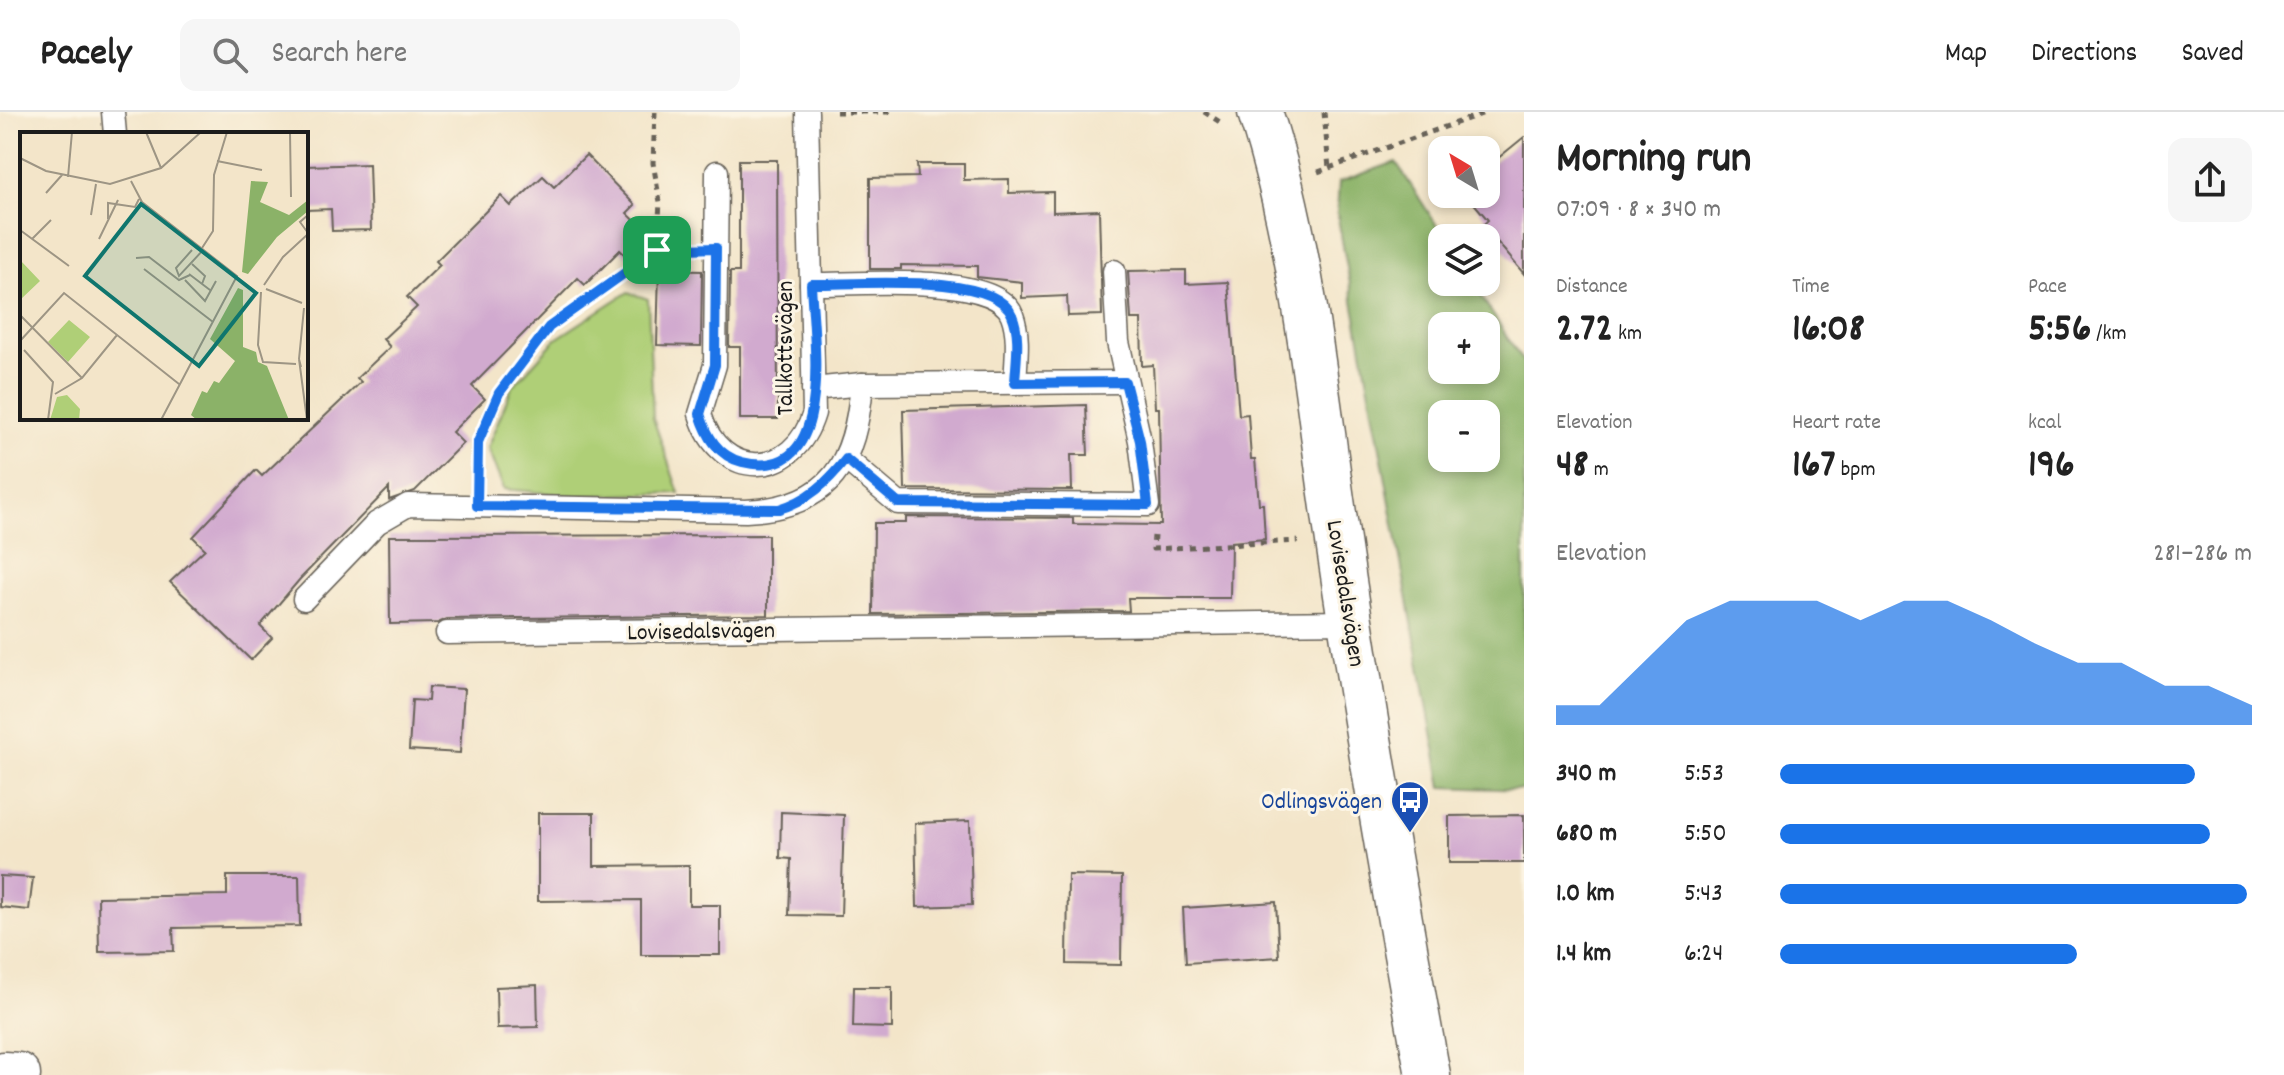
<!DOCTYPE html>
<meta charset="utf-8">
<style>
:root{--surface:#fff;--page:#f6f6f6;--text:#222;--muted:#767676;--line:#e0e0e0;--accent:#1a73e8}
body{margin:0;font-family:Dekko,sans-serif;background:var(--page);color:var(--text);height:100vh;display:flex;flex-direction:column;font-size:30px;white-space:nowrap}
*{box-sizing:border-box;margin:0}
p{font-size:26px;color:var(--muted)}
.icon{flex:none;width:44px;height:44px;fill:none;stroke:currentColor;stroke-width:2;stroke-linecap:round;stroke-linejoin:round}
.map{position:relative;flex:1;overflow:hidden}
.side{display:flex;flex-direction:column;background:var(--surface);width:760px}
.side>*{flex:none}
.needle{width:52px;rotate:322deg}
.controls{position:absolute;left:1428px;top:24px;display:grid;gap:16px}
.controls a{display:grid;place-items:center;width:72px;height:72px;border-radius:16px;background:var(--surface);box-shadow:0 4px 12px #0003;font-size:40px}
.pin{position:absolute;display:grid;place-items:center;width:68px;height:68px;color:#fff;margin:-34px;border-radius:16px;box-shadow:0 4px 12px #0006}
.round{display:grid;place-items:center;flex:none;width:84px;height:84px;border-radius:16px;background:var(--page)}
.summary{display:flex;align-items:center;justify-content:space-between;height:136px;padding:0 32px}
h1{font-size:44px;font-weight:800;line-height:60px}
.figures{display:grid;grid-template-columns:repeat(3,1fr);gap:12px;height:136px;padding:8px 32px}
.figures div{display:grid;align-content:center}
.figures b{font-size:40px;font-weight:800}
.figures small{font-size:22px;font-weight:400}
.figures p{font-size:22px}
.chart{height:224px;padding:16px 32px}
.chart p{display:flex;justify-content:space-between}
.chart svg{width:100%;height:144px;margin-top:8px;fill:var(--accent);opacity:.7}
ul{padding:0 32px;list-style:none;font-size:26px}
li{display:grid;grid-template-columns:128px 96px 1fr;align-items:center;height:60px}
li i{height:20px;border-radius:10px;background:var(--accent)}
header{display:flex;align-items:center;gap:48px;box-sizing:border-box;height:112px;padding:0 40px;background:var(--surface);border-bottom:2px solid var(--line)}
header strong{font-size:38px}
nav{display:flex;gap:44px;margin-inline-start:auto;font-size:28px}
.search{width:560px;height:72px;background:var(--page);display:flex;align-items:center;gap:20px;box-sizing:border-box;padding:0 28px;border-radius:16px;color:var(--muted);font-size:30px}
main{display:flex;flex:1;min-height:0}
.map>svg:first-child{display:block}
.green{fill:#afcf77;stroke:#66764a;stroke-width:2}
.forest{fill:#8bb268;stroke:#546742;stroke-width:2;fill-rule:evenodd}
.building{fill:#d1aacf}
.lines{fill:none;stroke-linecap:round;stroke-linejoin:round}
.lane-casing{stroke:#676259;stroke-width:25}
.street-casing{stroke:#676259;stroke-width:47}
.path{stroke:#676259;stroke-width:5;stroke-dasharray:6 6;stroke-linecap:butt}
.lane{stroke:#fff;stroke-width:22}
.street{stroke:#fff;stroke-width:44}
.route-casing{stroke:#fff;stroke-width:16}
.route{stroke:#1a73e8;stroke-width:10}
.labels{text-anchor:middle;stroke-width:6;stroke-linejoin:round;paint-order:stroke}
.street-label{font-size:24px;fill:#1c1c1c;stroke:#fcf5e5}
.transit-label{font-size:24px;fill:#164399;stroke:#fcf5e5;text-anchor:end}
.inset-road{fill:none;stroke:#9d9584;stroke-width:2}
.view{fill:#0f766e;fill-opacity:0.15;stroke:#0f766e;stroke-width:4}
.inset-edge{fill:none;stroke:#1c1c1c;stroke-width:4}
</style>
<header>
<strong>Pacely</strong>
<div class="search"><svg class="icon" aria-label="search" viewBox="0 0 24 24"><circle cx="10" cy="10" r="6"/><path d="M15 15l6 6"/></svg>Search here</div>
<nav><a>Map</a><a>Directions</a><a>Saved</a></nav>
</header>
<main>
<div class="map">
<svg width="1524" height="963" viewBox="0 0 1524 963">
<rect width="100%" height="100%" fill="#fcf5e5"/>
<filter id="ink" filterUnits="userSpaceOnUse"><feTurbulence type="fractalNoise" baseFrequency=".0125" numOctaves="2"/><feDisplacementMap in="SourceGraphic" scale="16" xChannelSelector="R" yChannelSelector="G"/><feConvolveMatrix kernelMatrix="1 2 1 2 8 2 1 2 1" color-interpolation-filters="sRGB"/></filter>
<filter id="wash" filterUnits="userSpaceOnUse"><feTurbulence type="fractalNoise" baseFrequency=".006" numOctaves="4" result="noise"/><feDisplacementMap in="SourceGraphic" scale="32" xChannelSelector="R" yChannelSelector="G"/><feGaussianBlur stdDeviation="1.8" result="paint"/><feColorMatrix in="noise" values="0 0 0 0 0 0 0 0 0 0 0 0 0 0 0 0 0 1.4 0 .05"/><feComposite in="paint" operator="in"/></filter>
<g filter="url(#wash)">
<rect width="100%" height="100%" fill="#f3e5c9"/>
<!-- green -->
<path class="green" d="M 628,180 L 648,187 L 653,306 L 679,381 L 578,384 L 504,377 L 487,336 L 512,275 L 556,227 Z"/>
<!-- forest -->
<path class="forest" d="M 1396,50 L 1445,126 L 1442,170 L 1472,170 L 1524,251 L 1524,678 L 1442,675 L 1337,101 L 1339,70 ZM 1442,214 L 1486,214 L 1486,258 L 1442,258 ZM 1442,302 L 1486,302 L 1486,346 L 1442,346 Z"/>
<g id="blocks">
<!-- building -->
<g class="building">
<path d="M 1524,25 L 1524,162 L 1483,113 L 1488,108 L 1466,82 L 1486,82 L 1486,56 Z"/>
<path d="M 586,43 L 635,93 L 627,101 L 653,126 L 631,149 L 620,138 L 585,173 L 578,166 L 472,274 L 485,287 L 452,320 L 463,331 L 415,379 L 389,388 L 389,376 L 300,467 L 260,514 L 272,526 L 251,548 L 170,470 L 205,437 L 193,425 L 256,358 L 262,364 L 361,270 L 357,266 L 390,235 L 383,227 L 417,195 L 407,185 L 440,153 L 436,149 L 501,84 L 511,94 L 543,64 L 554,75 Z"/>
<path d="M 739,48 L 777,48 L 778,307 L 740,307 L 740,235 L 729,235 L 730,160 L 739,160 Z"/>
<path d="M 369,52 L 371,118 L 332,119 L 331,97 L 306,98 L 306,54 Z"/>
<path d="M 917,52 L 964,52 L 964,68 L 1009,67 L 1009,81 L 1053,80 L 1053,100 L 1099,98 L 1102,203 L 1068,204 L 1067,184 L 1022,186 L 1022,170 L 977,165 L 977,154 L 901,153 L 901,157 L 870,157 L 870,66 L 918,65 Z"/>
<path d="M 659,158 L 702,159 L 701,234 L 657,233 Z"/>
<path d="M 1186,158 L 1186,172 L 1228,170 L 1239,303 L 1248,302 L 1251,347 L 1255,347 L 1259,392 L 1263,392 L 1265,427 L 1231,430 L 1230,486 L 1128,486 L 1129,499 L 873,502 L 874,411 L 906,411 L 906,405 L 1073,406 L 1073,412 L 1161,413 L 1159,296 L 1155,296 L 1153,253 L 1142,254 L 1141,207 L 1131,207 L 1128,159 Z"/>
<path d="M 1086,293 L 1088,343 L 1071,343 L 1072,378 L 905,377 L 903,298 Z"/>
<path d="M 768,423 L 768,503 L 447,507 L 438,511 L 390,512 L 389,424 Z"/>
<path d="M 429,575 L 464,577 L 460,641 L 409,638 L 412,588 L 428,589 Z"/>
<path d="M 781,700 L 844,703 L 841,804 L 789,803 L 791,747 L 780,746 Z"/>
<path d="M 538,701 L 594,701 L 594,754 L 689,753 L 689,793 L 720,793 L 720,843 L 641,843 L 641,788 L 538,789 Z"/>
<path d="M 1524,703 L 1524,751 L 1449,751 L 1449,704 Z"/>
<path d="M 970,709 L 972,793 L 917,795 L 915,711 Z"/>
<path d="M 1068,763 L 1122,764 L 1121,853 L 1067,852 Z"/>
<path d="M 0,764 L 33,766 L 29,798 L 0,795 Z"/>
<path d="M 227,764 L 299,764 L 300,814 L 173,816 L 174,839 L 99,840 L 98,785 L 227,783 Z"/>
<path d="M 1276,790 L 1279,845 L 1186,851 L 1183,796 Z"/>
<path d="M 537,873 L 538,915 L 497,916 L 496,875 Z"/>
<path d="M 854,875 L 892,875 L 892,916 L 853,915 Z"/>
</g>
</g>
</g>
<g filter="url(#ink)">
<use href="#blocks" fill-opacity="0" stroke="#676259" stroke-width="2"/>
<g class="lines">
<defs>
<g id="lane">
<path d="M 113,0 L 115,22"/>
<path d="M 717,60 L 715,253 L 700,302 C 720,370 794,368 814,301 L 807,0"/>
<path d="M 811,172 C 853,173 995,159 1012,203 C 1020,224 1016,248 1015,271"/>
<path d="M 813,277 L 862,272 L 1125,270"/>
<path d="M 846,347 L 898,391 L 1148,393 L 1140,329 L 1118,230 L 1114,159"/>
<path d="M 304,487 L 377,411 L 408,393 L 746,399 C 832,395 855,351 862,272"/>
<path d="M 447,521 L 1351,510"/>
</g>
<g id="street">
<path d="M 1260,0 C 1303,133 1315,272 1335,409 C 1362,594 1394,779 1428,963"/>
<path d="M 4,962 L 18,963"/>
</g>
</defs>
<!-- lane casing -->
<use href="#lane" class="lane-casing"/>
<!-- street casing -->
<use href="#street" class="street-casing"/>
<!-- path -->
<g class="path">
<path d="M 655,0 L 653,51 L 660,90 L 657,138"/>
<path d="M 836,0 L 893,0"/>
<path d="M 1204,0 L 1220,10"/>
<path d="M 1324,0 L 1329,57"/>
<path d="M 1318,60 L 1487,0"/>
<path d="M 478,365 L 478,330 L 499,281 L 549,215 L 657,138 L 688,137"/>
<path d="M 1154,424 L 1153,437 L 1298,429"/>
</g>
<!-- lane -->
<use href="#lane" class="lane"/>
<!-- street -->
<use href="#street" class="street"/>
</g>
</g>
<g class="lines" filter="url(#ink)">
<defs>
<path id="route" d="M 716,136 L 715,253 L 700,302 C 707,324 718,344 742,350 C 838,373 813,226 811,172 C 853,173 995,159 1012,203 C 1021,224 1016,248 1015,271 L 1125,270 L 1140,329 L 1148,393 L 898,391 L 846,347 C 827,371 809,388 779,397 L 477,394 L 478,330 L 499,281 L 549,215 L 657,138 Z"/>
</defs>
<!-- route casing -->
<use href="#route" class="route-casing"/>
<!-- route -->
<use href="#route" class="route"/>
</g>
<!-- icons -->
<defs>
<symbol id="bus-pin" viewBox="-11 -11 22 30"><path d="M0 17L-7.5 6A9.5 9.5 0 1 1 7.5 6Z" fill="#1a4fb4" stroke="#fcf5e5"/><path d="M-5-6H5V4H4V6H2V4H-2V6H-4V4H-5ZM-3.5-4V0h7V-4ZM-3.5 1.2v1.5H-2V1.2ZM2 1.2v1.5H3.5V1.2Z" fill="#fff"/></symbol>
</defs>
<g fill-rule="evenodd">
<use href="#bus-pin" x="1388" y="666" width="44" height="60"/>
</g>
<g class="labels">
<!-- street labels -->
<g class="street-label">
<text transform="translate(784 236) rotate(-90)" y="8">Tallkottsvägen</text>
<text transform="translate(1347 481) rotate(81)" y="8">Lovisedalsvägen</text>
<text transform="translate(701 518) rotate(-1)" y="8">Lovisedalsvägen</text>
</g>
<!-- transit labels -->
<g class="transit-label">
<text x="1382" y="696">Odlingsvägen</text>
</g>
</g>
<!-- overview -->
<g transform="translate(20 20)">
<rect width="288" height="288" fill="#f3e5c9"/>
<path d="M 1,129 L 20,149 L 0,168 L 0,130 ZM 49,188 L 70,205 L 48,230 L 28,210 ZM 47,263 L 60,277 L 59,288 L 30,288 L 37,265 Z" fill="#afcf77"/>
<path d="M 231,49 L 248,50 L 240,70 L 269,83 L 288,68 L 288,79 L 257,105 L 228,142 L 222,140 ZM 218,156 L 223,158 L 223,215 L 236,220 L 238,230 L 247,234 L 269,288 L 177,288 L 171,283 L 182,259 L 187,261 L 194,249 L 199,251 L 215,229 L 190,207 Z" fill="#8bb268"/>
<path class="inset-road" d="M 126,0 L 141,36M 270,0 L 271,65M 0,26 L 26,39 L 90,52 L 141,36 L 181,0M 197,29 L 242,38M 48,45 L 52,0M 111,49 L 122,70 L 217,144 L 141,288M 26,61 L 42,43M 71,83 L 76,52M 288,83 L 280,90 L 288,101M 88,87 L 88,71 L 115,75 L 119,67M 0,98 L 49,134M 12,107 L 31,88M 79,107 L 98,68M 182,116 L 193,99 L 194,43 L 207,0M 172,118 L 156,136 L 159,144 L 184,117M 116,126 L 129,125 L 159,148 L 170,143M 172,132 L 185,144 L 182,152M 124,137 L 193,190M 169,142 L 190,158M 65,144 L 172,229M 165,148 L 185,169 L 196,149M 244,153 L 263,125 L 288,102M 246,157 L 282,171M 241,160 L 238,213 L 243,230 L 276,232M 0,183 L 62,246M 0,209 L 44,161 L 159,252M 4,218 L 33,250 L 28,288M 279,227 L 284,176M 281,235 L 279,227 L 287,288M 35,262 L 62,246 L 97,203"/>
<path class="view" d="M 121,72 L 236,161 L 179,234 L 65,144 Z"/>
<rect width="288" height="288" class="inset-edge"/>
</g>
</svg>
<div class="controls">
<a><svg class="needle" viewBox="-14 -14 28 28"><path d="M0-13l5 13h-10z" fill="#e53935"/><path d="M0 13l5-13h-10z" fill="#767676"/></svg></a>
<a><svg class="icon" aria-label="layers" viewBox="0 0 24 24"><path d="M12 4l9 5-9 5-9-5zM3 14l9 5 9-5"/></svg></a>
<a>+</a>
<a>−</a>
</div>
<div class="pin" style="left:657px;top:138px;background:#1e9e55"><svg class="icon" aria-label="arrive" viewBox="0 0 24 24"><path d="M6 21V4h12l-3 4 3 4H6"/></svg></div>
</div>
<section class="side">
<div class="summary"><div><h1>Morning run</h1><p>07:09 · 8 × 340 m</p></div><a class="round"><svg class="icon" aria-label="share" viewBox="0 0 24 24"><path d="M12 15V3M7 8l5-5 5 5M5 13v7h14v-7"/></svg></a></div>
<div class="figures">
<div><p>Distance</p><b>2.72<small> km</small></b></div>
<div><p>Time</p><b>16:08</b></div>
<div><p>Pace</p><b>5:56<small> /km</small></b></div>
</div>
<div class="figures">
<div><p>Elevation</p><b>48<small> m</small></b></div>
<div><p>Heart rate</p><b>167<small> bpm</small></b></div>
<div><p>kcal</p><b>196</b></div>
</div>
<div class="chart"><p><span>Elevation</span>281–286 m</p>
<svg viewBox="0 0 160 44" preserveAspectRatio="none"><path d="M0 44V38L10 38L20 25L30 12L40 6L50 6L60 6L70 12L80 6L90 6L100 12L110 19L120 25L130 25L140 32L150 32L160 38V44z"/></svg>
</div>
<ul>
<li><b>340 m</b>5:53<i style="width:88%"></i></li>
<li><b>680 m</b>5:50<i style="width:91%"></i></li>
<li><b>1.0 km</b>5:43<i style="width:99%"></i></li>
<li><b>1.4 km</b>6:24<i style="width:63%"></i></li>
</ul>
</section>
</main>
